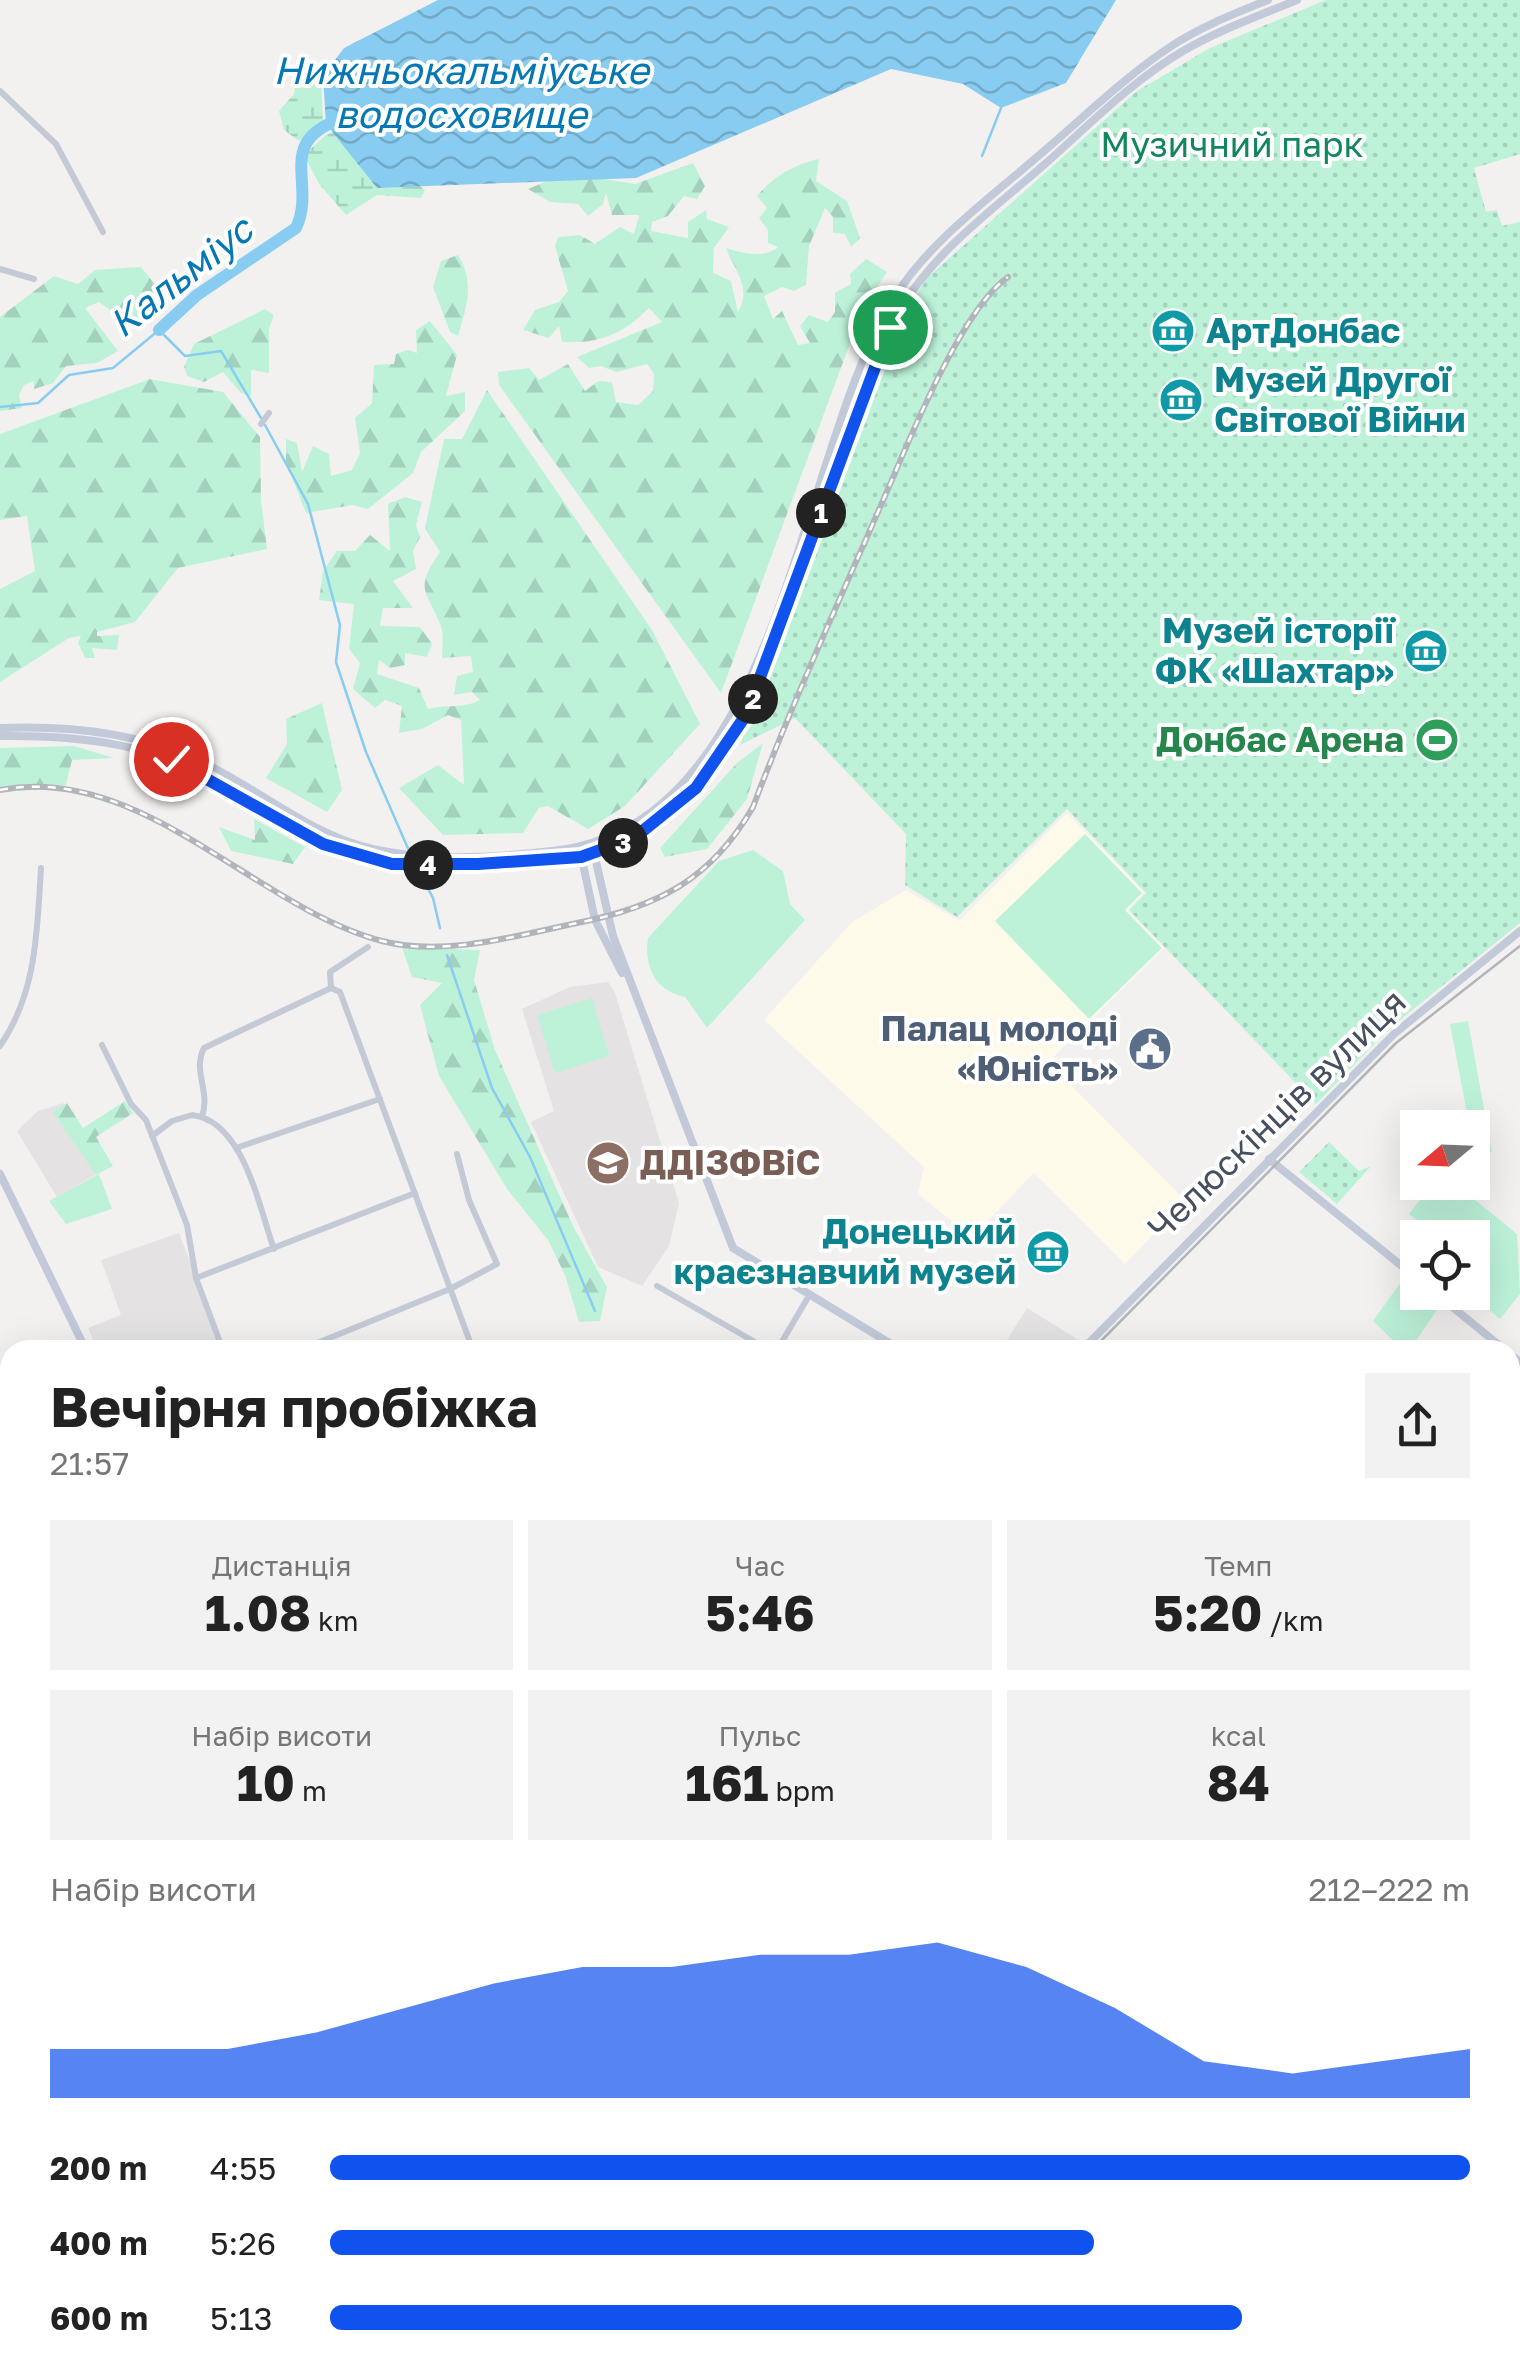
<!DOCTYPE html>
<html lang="uk">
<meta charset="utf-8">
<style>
:root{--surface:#fff;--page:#f2f2f2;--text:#222;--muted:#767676;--accent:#0f52ee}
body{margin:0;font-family:"Golos Text",sans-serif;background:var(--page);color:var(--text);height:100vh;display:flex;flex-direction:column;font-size:38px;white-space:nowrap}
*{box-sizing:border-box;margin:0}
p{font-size:32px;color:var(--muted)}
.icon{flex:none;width:55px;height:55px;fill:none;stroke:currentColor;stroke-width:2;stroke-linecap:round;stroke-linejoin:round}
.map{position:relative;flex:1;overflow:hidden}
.side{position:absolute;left:0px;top:1340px;width:1520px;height:1038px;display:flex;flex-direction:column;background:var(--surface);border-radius:30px 30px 0 0;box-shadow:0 10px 40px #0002}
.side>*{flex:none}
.needle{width:65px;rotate:251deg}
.fabs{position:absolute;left:1400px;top:1110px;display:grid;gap:20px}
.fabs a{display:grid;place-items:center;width:90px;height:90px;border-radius:0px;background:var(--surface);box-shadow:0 10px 40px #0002;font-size:50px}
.pin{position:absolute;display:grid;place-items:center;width:85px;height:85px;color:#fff;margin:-42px;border:5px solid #fff;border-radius:50%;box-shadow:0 2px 10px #0007}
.km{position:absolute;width:50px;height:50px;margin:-25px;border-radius:50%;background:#222;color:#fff;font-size:28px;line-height:50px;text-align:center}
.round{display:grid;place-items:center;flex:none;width:105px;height:105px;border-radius:0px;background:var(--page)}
.head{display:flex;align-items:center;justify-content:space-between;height:170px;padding:0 50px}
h1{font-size:55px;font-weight:700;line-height:75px}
.metrics{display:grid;grid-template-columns:repeat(3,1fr);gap:15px;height:170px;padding:10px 50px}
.metrics div{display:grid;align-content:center;border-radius:0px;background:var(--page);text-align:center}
.metrics b{font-size:50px;font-weight:700}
.metrics small{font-size:28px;font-weight:400}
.metrics p{font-size:28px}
.chart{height:280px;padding:20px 50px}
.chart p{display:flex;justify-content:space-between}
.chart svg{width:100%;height:180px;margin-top:10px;fill:var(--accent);opacity:.7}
ul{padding:0 50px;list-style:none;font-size:32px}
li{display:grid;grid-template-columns:160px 120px 1fr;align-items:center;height:75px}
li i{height:25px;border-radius:12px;background:var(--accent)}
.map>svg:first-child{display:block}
.commercial{fill:#fdfaea}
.education{fill:#e4e2e2}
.medical{fill:#fce7e1}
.grass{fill:#bdf2d9}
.forest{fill:url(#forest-firs)}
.wetland{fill:url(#wetland-marsh)}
.park{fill:url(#park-dots)}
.water{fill:url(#water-waves)}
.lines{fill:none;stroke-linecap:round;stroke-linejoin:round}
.stream{stroke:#88cdf1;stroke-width:2.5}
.river{stroke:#88cdf1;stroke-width:12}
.street{stroke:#c3cad6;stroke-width:6}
.secondary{stroke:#c2cada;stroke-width:8}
.primary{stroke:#afbbd0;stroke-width:9}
.tram{stroke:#b2b4bb;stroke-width:2.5}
.rail-casing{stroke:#b2b4bb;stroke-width:6}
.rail{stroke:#fff;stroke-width:2.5;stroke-dasharray:8;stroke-linecap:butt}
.route-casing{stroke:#fff;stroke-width:20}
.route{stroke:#0f52ee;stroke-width:12}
.labels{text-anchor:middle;stroke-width:8;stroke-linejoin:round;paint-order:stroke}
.park-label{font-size:35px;fill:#12865c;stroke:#fff}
.culture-label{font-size:35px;font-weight:bold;fill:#0d838f;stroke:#fff;text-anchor:start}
.leisure-label{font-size:35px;font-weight:bold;fill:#27864d;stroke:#fff;text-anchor:end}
.service-label{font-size:35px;font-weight:bold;fill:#4e5e75;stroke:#fff;text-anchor:end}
.street-label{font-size:35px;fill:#47505f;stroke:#fff}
.education-label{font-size:35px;font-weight:bold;fill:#785e54;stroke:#fff;text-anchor:start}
.water-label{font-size:38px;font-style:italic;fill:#0477b5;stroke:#fff}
</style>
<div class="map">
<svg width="1520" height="2376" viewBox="0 0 1520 2376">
<defs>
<pattern id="forest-firs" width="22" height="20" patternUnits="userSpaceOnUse" patternTransform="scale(2.5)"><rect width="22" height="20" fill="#bdf2d9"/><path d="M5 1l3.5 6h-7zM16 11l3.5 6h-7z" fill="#a4d1bd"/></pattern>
<pattern id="wetland-marsh" width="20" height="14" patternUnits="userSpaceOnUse" patternTransform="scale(2.5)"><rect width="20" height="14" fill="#bdf2d9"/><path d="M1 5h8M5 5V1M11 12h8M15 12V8" fill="none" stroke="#a4d1bd"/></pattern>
<pattern id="park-dots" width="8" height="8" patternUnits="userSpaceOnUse" patternTransform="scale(2.5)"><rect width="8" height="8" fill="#bdf2d9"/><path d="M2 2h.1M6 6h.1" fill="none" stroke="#a4d1bd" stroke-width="1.8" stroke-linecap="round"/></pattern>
<pattern id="water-waves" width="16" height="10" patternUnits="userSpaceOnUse" patternTransform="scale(2.5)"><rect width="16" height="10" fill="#88cdf1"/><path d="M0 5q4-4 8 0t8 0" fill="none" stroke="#71a9c6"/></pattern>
</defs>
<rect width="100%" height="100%" fill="#f3f1f0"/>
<!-- commercial -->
<path class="commercial" d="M 1067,813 L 1144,892 L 1127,910 L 1164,948 L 1048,1062 L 1186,1201 L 1125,1264 L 1034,1173 L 972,1237 L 918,1194 L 924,1167 L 764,1020 L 852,922 L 906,890 L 959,921 Z"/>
<!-- education -->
<g class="education">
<path d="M 608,982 L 615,993 L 679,1203 L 669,1246 L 642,1286 L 598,1267 L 531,1122 L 554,1111 L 522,1009 L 570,987 Z"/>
<path d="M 63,1103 L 104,1170 L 57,1197 L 17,1131 L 38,1111 Z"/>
<path d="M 179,1233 L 224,1350 L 98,1350 L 88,1328 L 121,1315 L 101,1260 Z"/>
<path d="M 1027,1308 L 1077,1339 L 1070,1350 L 1001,1350 Z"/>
</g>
<!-- medical -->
<path class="medical" d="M 1520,1520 L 1520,1720 L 1510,1714 L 1510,1530 Z"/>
<!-- grass -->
<g class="grass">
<path d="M 1085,834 L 1142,893 L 1125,910 L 1162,948 L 1089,1019 L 995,921 Z"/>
<path d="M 753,850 L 783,871 L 790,904 L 805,920 L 707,1028 L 685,997 C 655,991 644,967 648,938 L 719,861 Z"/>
<path d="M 592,998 L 609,1056 L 555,1073 L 537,1015 Z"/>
<path d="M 1468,1021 L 1492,1152 L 1475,1155 L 1450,1024 Z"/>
<path d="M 99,1174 L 112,1209 L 66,1224 L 49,1201 Z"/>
<path d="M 1434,1182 L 1454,1183 L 1517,1234 L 1520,1294 L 1500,1319 L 1467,1293 L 1472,1292 L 1472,1238 L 1438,1237 L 1409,1214 Z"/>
<path d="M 1401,1282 L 1437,1310 L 1413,1345 L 1408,1341 L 1401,1348 L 1373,1321 Z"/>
</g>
<!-- forest -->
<g class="forest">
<path d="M 819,159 L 816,181 L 847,201 L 860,238 L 851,247 L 845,234 L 833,233 L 833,217 L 825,208 L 809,246 L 806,285 L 794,291 L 782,287 L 764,296 L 773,319 L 782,311 L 798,345 L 810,343 L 800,326 L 809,315 L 828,322 L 835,312 L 835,293 L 851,284 L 850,274 L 866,259 L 887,272 L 863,308 L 721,693 L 499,385 L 498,372 L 529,368 L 539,380 L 568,364 L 585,391 L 598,381 L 612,382 L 616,402 L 638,405 L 653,391 L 654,374 L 647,364 L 616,372 L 601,366 L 589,368 L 577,357 L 662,322 L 649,308 C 623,334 600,344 562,342 L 559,326 L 549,338 L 523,330 L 535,310 L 559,302 L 568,291 L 555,246 L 558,237 L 580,235 L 595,244 L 620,227 L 634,234 L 639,215 L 612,215 L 606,193 L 603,204 L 588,216 L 578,204 L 550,202 L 528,189 L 566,173 L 635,184 L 693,163 L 705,186 L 697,199 L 684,196 L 668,216 L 652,222 L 651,231 L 688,238 L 688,222 L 706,210 L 707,219 L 729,227 L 714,248 L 713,273 L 731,281 L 738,312 C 752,289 735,271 726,248 C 743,253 764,259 778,247 L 768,243 L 768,230 L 759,218 L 767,208 L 757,196 C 772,177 795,164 819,159 Z"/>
<path d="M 458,255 C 475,283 467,306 458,336 L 450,332 L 433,287 L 441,261 Z"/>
<path d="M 141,267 L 168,300 L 133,327 L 99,302 L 85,308 L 118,351 L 97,363 L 66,366 L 53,383 L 34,389 L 34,381 L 24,385 L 19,395 L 22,408 L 0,411 L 0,317 L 54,276 L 78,284 L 95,270 Z"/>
<path d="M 265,309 L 274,315 L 269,329 L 269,373 L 251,370 L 251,396 L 241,393 L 223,372 L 204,382 L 187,376 L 184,367 L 194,344 Z"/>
<path d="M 430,321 L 457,355 L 446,396 L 465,392 L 465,411 L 421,452 L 413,473 L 368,509 L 353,505 L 306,513 L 286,462 L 286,439 L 297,443 L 302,472 L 313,446 L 329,454 L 331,476 L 352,470 L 360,453 L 355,418 L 372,403 L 374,365 L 394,364 L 396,354 L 408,350 L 417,353 L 416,330 Z"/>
<path d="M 150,379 L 223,392 L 260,437 L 261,500 L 267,549 L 178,568 L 135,622 L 97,632 L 97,636 L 119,635 L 117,650 L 92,648 L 95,658 L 85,658 L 78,643 L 81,636 L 69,638 L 0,682 L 0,589 L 35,571 L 27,516 L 0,520 L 0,434 Z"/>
<path d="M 487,390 L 652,630 L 700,724 L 625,806 L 588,829 L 548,806 L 539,808 L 523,833 L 443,835 L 399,788 L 438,765 L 464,785 L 461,720 L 448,715 L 422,729 L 399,733 L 402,706 L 385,700 L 375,708 L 353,689 L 360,663 L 349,649 L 354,604 L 319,600 L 323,571 L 337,551 L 355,551 L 370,535 L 390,551 L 388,504 L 405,497 L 422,502 L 416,525 L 420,537 L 413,551 L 416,569 L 393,581 L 413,608 L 383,608 L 380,626 L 420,627 L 432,644 L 427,657 L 405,653 L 405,665 L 390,668 L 379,660 L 377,674 L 419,688 L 428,709 C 447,704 463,709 480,700 L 472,692 L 454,695 L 457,676 L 473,672 L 471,656 L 442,658 C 442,649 444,635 441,626 C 427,590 413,591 440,552 L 425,528 L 444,439 L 462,439 Z"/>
<path d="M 322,703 L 342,790 L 327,812 L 266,778 L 287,744 L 286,719 Z"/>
<path d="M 763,743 L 747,799 L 707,849 L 665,857 L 660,848 L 737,763 Z"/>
<path d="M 74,746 L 114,758 L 72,760 L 65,788 L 0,792 L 0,748 Z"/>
<path d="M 254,819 L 305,847 L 293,864 L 231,851 L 219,827 L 255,840 Z"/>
<path d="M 402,947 L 480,950 L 474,980 L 495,1050 L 573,1226 L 607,1287 L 600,1321 L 579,1322 L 565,1275 L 548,1240 L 507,1189 L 439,1076 L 420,1005 L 442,983 L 412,977 Z"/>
<path d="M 125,1101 L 133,1113 L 96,1137 L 113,1166 L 96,1175 L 53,1112 L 67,1103 L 83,1128 Z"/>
<path d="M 0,2155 C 18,2171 14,2251 0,2269 Z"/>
<path d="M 391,2368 L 586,2368 L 587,2374 L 391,2376 Z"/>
</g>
<!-- wetland -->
<g class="wetland">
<path d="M 322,62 L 333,68 L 321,78 L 323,121 L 299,141 L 284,130 L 279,111 L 294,94 L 296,73 L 304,67 L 319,68 Z"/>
<path d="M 340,129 L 425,190 L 421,198 L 377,195 L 346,215 L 319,184 L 304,155 L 326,135 Z"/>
</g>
<!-- park -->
<g class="park">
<path d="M 1326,0 L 1520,0 L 1520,154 L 1474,168 L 1486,212 L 1497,210 L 1502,226 L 1520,222 L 1520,923 L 1390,1028 L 1316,1104 L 1129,910 L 1146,893 L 1067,809 L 957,917 L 905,885 L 906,834 L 795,718 L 740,745 L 888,343 L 926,279 L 1137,91 L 1210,48 Z"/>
<path d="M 1329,1142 L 1359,1171 L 1371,1166 L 1337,1204 L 1299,1172 Z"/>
</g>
<!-- water -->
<path class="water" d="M 438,0 L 1116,0 L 1066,83 L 1001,108 L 963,84 L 891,69 L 636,178 L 377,188 L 326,124 L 323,76 L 344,48 Z"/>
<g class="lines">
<!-- stream -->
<g class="stream">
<path d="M 982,156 L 1001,108"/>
<path d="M 0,407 L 38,403 L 69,375 L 113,368 L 159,330 L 185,356 L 221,351 L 261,418"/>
<path d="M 265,425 L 308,504 L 340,625 L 336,662 L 366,752 L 410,853"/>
<path d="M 418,869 L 433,898 L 440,928"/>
<path d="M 447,955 L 492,1088 L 530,1157 L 595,1311"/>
</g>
<!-- river -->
<path class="river" d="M 159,330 L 197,295 L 296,228 C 317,184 274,142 341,119"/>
<!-- street -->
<g class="street">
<path d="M 0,91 L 56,144 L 103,232"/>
<path d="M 0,269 L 34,279"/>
<path d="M 261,424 L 269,413"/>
<path d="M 368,947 L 330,972 L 331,988 L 340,992 L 473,1350"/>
<path d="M 102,1045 L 131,1104 L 146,1120 L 187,1225 L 196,1278 L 223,1350"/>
<path d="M 0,1046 C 37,992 37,931 41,868"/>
<path d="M 202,1116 C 211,1092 192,1071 204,1048 L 331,988"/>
<path d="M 152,1136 L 172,1121 L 192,1115 C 244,1121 259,1208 274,1249"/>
<path d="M 236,1148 L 380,1099"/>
<path d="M 196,1278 L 415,1193"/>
<path d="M 657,1286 L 769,1350"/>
<path d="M 300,1350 L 450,1289 L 497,1264 L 469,1200 L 457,1154"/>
<path d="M 777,1350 L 810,1294"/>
<path d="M 0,1403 L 10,1399"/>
<path d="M 0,1480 L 10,1477"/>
<path d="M 0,1586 L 10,1582"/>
<path d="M 0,1700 L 10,1696"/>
<path d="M 1510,1727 L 1520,1733"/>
<path d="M 0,1771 L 10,1789"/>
<path d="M 0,1823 L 10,1819"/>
<path d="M 0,1932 L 10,1928"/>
<path d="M 0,2044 L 10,2040"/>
<path d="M 1510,2275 L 1520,2281"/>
<path d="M 249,2368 L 254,2376"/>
<path d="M 333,2368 L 337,2376"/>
<path d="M 647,2368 L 647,2376"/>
<path d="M 749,2376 L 754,2368"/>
</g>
<!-- secondary -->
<g class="secondary">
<path d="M 0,728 C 77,725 152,734 221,772 C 264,795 305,827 352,843 C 411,863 490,858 552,851 C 782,827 795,458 894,298 C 930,240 994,195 1044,151 C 1086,115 1127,75 1173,45 C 1202,26 1236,13 1268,0"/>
<path d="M 0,736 C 73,735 142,742 208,776 C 255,800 297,837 348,853 C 418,876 507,868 579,857 C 786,827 810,447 905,302 C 939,248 997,206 1045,164 C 1089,125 1132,81 1183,51 C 1219,30 1258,16 1297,0"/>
<path d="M 594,853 L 613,936 L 733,1248 L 901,1350"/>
<path d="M 581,855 L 595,920 L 622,973"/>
<path d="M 1269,1159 L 1418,1279"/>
<path d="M 0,1174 L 86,1350"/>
<path d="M 1434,1292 L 1505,1350"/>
<path d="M 1082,1350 L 1394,1034 L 1520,931"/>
<path d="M 1510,1354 L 1520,1362"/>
<path d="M 1510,2127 L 1520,2133"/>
<path d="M 1510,2345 L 1520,2329"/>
<path d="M 601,2368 L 601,2376"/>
<path d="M 1491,2376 L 1496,2368"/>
</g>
<!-- primary -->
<g class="primary">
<path d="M 1510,1491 L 1520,1481"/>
<path d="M 1510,1910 L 1520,1894"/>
<path d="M 930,2376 L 935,2368"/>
<path d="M 1228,2376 L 1233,2368"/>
</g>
<!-- tram -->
<g class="tram">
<path d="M 1092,1350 L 1396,1043 L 1520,946"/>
<path d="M 611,2368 L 611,2376"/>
</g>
<defs>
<path id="rail" d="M 0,790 C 142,763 256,908 382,941 C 443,957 516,936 577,923 C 657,907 711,880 753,807 C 794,698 842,595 888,489 C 911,436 962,309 1008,277"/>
</defs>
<!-- rail casing -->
<use href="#rail" class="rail-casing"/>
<!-- rail -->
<use href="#rail" class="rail"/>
</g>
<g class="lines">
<defs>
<path id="route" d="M 171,759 L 323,844 L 392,864 L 478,864 L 581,857 L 634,838 L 696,788 L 746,715 L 890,327"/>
</defs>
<!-- route casing -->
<use href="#route" class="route-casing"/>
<!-- route -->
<use href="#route" class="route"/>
</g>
<!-- icons -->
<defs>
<symbol id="museum-disc" viewBox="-11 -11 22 22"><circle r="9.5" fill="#0f9aa8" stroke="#fff"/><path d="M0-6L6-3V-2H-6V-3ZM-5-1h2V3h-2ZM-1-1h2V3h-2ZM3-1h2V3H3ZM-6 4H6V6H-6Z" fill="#fff"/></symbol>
<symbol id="stadium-disc" viewBox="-11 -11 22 22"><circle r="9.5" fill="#2e9e5b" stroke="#fff"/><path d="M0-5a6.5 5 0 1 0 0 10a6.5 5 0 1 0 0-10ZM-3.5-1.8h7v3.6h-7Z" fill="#fff"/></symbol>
<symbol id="civic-disc" viewBox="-11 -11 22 22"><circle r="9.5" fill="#5c6f8a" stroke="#fff"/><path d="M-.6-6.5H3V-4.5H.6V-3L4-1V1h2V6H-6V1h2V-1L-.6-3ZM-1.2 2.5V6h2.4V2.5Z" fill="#fff"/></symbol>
<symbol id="university-disc" viewBox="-11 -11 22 22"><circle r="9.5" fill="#8d6e63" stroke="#fff"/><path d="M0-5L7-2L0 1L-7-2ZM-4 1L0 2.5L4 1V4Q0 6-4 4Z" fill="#fff"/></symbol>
</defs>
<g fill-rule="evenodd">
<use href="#museum-disc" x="1148" y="306" width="50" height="50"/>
<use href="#museum-disc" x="1156" y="375" width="50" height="50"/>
<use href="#museum-disc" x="1401" y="626" width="50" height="50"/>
<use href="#stadium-disc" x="1412" y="715" width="50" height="50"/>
<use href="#civic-disc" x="1125" y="1024" width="50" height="50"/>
<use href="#university-disc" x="583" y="1138" width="50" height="50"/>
<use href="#museum-disc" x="1023" y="1227" width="50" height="50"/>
</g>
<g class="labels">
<!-- park labels -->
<g class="park-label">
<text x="1232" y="157">Музичний парк</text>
</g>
<!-- culture labels -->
<g class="culture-label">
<text x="1206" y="343">АртДонбас</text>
<text x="1214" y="392">Музей Другої<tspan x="1214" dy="40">Світової Війни</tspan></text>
<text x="1394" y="643" text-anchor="end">Музей історії<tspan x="1394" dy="40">ФК «Шахтар»</tspan></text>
<text x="1016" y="1244" text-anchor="end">Донецький<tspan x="1016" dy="40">краєзнавчий музей</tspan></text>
</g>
<!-- leisure labels -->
<g class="leisure-label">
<text x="1404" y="752">Донбас Арена</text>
</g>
<!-- service labels -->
<g class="service-label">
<text x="1118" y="1041">Палац молоді<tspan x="1118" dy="40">«Юність»</tspan></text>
</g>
<!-- street labels -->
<g class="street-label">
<text transform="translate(1277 1115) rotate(-44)" y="12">Челюскінців вулиця</text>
</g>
<!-- education labels -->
<g class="education-label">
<text x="640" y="1175">ДДІЗФВіС</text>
</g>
<!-- water labels -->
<g class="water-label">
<text x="461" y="84">Нижньокальміуське<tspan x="461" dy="44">водосховище</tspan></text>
<text transform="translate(181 277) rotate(-38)" y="13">Кальміус</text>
</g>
</g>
</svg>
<div class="fabs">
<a><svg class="needle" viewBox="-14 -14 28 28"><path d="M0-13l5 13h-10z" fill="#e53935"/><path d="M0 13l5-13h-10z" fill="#767676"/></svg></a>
<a><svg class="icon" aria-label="locate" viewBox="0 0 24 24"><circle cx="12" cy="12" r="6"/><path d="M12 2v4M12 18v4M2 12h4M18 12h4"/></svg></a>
</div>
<div class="pin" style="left:890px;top:327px;background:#1e9e55"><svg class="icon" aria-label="arrive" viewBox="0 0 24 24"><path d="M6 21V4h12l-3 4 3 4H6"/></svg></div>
<div class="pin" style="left:171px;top:759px;background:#d93025"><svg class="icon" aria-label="check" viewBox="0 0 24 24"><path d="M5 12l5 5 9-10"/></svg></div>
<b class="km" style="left:821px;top:513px">1</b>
<b class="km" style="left:753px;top:699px">2</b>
<b class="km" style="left:623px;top:843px">3</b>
<b class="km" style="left:428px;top:865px">4</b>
<section class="side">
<div class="head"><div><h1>Вечірня пробіжка</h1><p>21:57</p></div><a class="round"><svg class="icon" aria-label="share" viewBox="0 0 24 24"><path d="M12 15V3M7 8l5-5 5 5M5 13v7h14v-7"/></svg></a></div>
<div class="metrics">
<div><p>Дистанція</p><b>1.08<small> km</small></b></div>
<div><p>Час</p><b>5:46</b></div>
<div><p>Темп</p><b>5:20<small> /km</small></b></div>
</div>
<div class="metrics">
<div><p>Набір висоти</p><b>10<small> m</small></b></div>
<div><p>Пульс</p><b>161<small> bpm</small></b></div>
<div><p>kcal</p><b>84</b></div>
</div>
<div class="chart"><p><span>Набір висоти</span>212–222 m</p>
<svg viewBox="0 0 160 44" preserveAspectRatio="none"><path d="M0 44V32L10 32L20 32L30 28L40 22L50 16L60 12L70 12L80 9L90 9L100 6L110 12L120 22L130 35L140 38L150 35L160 32V44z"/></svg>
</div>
<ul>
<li><b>200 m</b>4:55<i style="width:100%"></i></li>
<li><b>400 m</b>5:26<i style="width:67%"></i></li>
<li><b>600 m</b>5:13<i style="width:80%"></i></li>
</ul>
</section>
</div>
